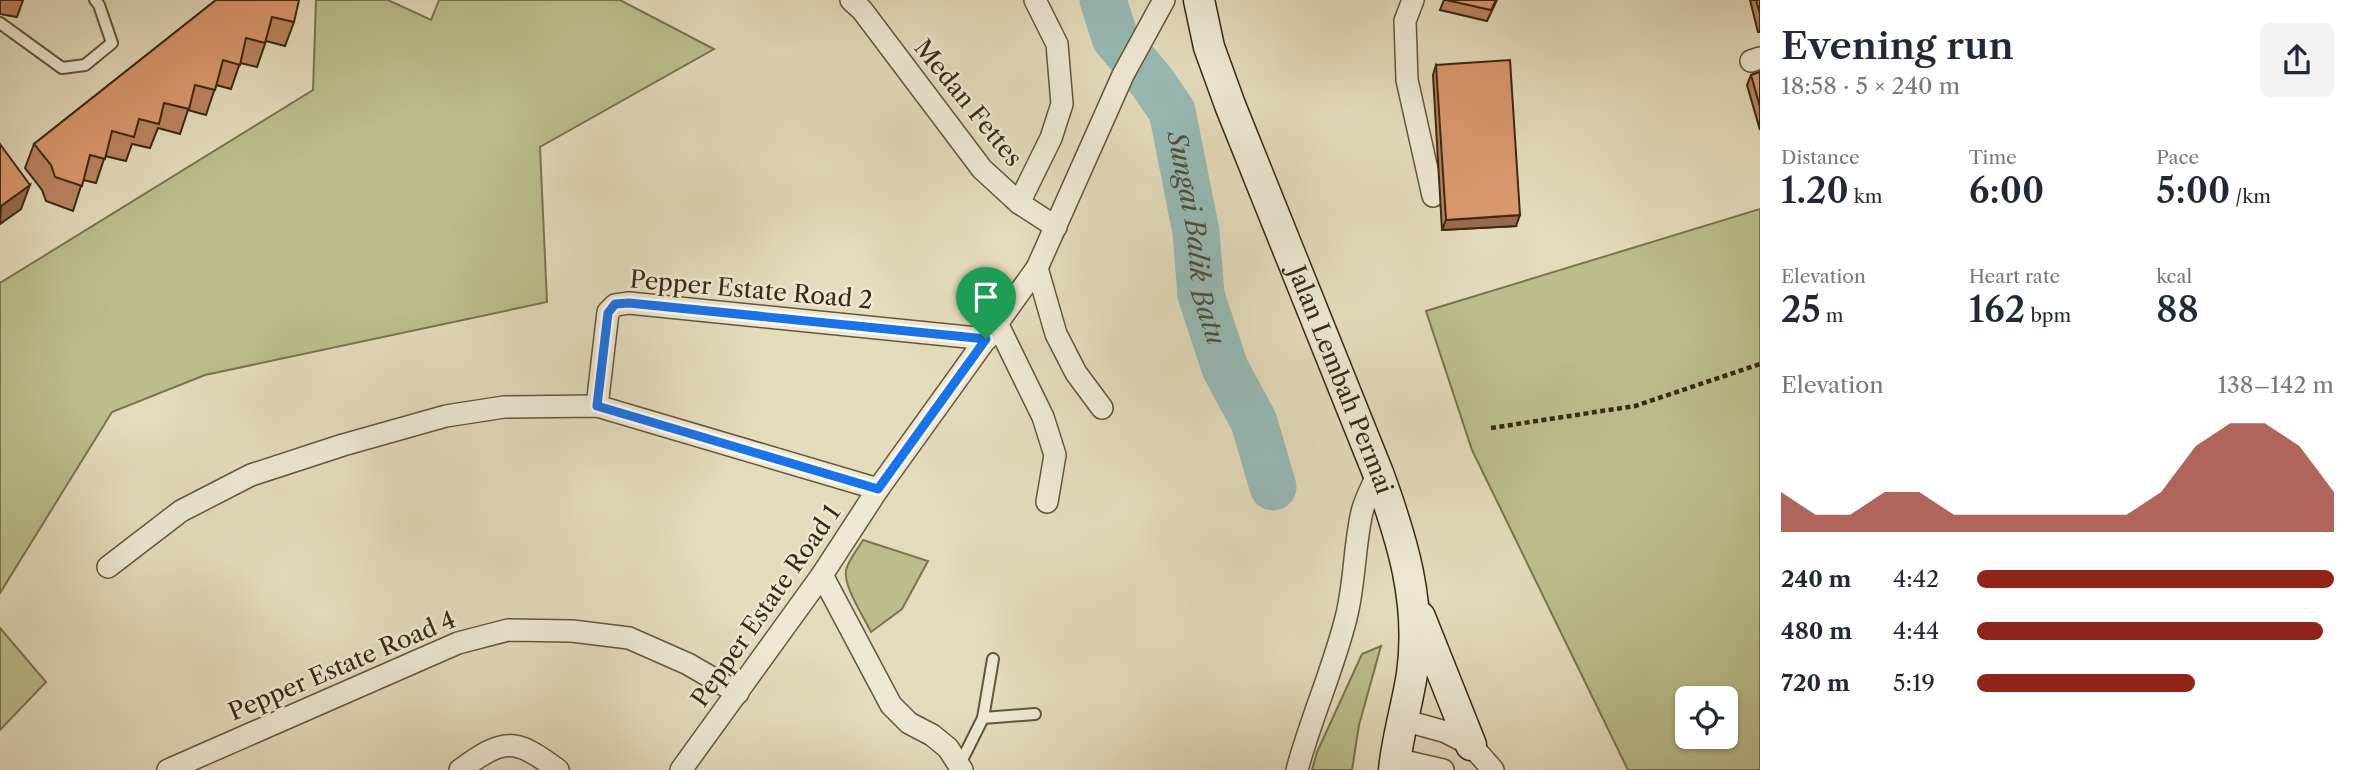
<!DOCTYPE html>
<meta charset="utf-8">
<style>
:root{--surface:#fff;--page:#f2f2f3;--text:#1f2937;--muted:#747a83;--accent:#8f2418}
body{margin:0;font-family:"Libre Caslon Text",serif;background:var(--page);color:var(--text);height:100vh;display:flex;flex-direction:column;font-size:26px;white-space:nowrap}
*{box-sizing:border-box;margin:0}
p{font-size:23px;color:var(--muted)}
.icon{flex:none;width:38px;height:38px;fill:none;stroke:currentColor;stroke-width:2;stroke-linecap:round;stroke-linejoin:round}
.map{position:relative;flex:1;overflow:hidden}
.drawer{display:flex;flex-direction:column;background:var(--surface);width:595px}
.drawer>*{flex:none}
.fabs{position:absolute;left:1675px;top:686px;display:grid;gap:14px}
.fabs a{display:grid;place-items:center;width:63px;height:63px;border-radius:10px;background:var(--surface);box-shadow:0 2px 5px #0004;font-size:35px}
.pin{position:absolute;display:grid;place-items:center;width:60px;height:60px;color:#fff;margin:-72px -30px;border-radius:50% 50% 50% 0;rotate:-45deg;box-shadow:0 0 7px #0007}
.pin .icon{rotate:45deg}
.round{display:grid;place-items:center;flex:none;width:74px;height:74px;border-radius:10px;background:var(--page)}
.headline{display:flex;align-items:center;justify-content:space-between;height:119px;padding:0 21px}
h1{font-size:38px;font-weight:600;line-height:52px}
.metrics{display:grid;grid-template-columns:repeat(3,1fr);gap:10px;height:119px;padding:7px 21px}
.metrics div{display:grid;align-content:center}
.metrics b{font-size:35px;font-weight:600}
.metrics small{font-size:19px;font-weight:400}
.metrics p{font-size:19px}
.chart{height:196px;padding:14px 21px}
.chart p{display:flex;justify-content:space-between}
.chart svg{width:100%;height:126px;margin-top:7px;fill:var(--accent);opacity:.7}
ul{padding:0 21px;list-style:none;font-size:23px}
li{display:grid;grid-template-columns:112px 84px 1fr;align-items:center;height:52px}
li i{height:18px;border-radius:9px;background:var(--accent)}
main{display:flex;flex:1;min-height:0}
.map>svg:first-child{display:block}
.green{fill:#bbbe8c;stroke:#7a744f;stroke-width:2;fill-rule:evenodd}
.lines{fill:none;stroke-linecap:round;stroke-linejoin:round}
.river{stroke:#97bab6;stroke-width:47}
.service-casing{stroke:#64563c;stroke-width:14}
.minor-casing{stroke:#64563c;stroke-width:24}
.secondary-casing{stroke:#3a2912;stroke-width:33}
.path{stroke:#3a2912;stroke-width:4.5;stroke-dasharray:5 3.5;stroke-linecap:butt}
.service{stroke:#ede8d3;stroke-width:10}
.minor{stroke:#ede8d3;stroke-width:21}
.secondary{stroke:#ede8d3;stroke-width:30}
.wall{fill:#bc835f;stroke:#3a2912;stroke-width:2}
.shaded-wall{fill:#996a4d;stroke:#3a2912;stroke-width:2}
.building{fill:#db986e;stroke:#3a2912;stroke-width:2}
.route-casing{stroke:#fff;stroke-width:14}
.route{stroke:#1a73e8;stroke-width:9}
.labels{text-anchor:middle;stroke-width:5;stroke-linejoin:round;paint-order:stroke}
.street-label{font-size:24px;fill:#3a2912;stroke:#ede8d3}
.water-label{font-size:26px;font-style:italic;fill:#514d3b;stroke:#ede8d3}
</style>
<main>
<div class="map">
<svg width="1760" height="770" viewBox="0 0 1760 770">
<rect width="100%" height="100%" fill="#e4dbbc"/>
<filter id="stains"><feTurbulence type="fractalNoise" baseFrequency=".00286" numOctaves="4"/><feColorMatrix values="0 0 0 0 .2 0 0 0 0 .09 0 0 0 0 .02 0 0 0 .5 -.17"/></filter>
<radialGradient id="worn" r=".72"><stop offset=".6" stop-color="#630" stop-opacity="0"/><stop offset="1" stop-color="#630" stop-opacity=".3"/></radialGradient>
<!-- green -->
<g class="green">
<path d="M 316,0 L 388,0 L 431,20 L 439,0 L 620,0 L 714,49 L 540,147 L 547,302 L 205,375 L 112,412 L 0,593 L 0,283 L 313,90 Z"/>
<path d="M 1760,209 L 1760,770 L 1628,770 L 1472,450 L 1426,311 ZM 1687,698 L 1726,698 L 1726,737 L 1687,737 Z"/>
<path d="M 863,540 L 928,561 L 902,609 L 871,632 C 864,617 843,586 846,570 C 849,559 858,549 863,540 Z"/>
<path d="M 0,628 L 46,682 L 0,730 Z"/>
<path d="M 1381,646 L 1359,725 L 1352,770 L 1312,770 L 1317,752 L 1362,654 Z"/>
</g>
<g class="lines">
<!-- river -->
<path class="river" id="s1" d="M 1103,0 L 1115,38 L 1152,82 L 1172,111 L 1196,232 L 1201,295 L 1225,368 L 1254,422 L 1273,487"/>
<defs>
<g id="service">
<path d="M 0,23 L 62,68 L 85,65 L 112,43 L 99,5 L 95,0"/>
<path d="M 983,718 L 1035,714"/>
<path d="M 960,764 L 983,718 L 993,659"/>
</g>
<g id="minor">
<path d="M 851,0 L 862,10 L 982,169 L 1019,203 L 1056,227"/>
<path d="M 1413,0 L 1405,21 L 1407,80 L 1433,196"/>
<path d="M 1751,61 L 1760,58"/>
<path d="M 1019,203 L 1051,138 L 1062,104 L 1057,44 L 1035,0"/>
<path d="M 1037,268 L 1056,334 L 1076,373 L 1102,408"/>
<path d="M 998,325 L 1043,417 L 1055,455 L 1047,502"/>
<path d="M 597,406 L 608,312 L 615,305 L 629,303 L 987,339"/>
<path d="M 108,567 L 181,511 L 251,475 L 343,445 L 446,416 L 504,407 L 597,406 L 878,489"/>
<path d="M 822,575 L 891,705 L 909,723 L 932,735 L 948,748 L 962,770"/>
<path d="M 1403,720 L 1446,732 L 1471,745 L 1493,770"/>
<path d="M 1395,759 L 1443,770"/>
<path d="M 168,770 L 458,643 L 508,630 L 572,631 L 629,638 L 688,664 L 738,693"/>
<path d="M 460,770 C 504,738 514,737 558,770"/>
<path d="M 681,770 L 822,575 L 878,489 L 1037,268 L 1123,75 L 1164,0"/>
<path d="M 1297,770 C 1311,718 1333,670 1346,618 C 1355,583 1354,547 1362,512 C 1365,499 1373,485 1378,473"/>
</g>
<g id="secondary">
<path id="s2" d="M 1199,0 L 1209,47 L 1230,105 L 1378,473 C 1402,539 1422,602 1412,674 C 1407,706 1397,738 1394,770"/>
<path d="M 1420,617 L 1471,745"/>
</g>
</defs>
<!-- service casing -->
<use href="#service" class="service-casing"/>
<!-- minor casing -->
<use href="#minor" class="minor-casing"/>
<!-- secondary casing -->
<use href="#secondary" class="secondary-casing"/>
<!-- path -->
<path class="path" d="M 1491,428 L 1635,406 L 1760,364"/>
<!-- service -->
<use href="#service" class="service"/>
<!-- minor -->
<use href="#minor" class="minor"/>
<!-- secondary -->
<use href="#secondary" class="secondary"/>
</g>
<!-- wall -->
<g class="wall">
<path d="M 0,0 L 23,0 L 17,17 L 0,14 Z"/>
<path d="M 216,0 L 294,22 L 285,46 L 266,41 L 257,67 L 240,63 L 231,89 L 216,85 L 206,115 L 188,110 L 180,134 L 158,128 L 150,148 L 132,144 L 126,161 L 105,156 L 96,183 L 83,180 L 73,211 L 46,201 L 42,190 L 25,168 L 34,144 Z"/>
<path d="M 1444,0 L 1497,0 L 1487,21 L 1440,10 Z"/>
<path d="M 1750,0 L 1760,0 L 1760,32 L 1758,32 Z"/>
<path d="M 1436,65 L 1516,226 L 1442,230 L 1433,75 Z"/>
<path d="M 1760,72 L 1760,130 L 1747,85 L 1751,75 Z"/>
</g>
<!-- shaded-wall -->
<g class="shaded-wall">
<path d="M 30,185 L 21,209 L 0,224 L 1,206 Z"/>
<path d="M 1520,215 L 1516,226 L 1442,230 L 1446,220 Z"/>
</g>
<!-- building -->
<g class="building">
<path d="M 216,0 L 299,0 L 294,22 L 272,17 L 265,43 L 246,38 L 240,65 L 223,60 L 215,90 L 195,85 L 189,109 L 164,103 L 159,124 L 139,119 L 134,137 L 112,131 L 105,159 L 90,155 L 82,186 L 55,177 L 51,165 L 34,144 Z"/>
<path d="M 1446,0 L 1496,0 L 1491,10 Z"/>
<path d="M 1756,0 L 1760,0 L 1760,14 Z"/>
<path d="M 1510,60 L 1520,215 L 1446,220 L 1436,65 Z"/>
<path d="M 1760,72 L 1760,107 L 1751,75 Z"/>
<path d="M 0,144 L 30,185 L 1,206 L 0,205 Z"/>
</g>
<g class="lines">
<defs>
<path id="route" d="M 629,303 L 986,339 L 878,489 L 597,406 L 608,313 L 615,304 Z"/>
</defs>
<!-- route casing -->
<use href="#route" class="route-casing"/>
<!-- route -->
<use href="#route" class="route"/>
</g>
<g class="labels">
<!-- street labels -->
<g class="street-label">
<text transform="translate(968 103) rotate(51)" y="8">Medan Fettes</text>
<text transform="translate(751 290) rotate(5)" y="8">Pepper Estate Road 2</text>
<text dy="8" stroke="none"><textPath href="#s2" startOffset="406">Jalan Lembah Permai</textPath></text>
<text transform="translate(766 606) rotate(-55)" y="8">Pepper Estate Road 1</text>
<text transform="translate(342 666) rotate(-23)" y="8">Pepper Estate Road 4</text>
</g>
<!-- water labels -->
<g class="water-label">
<text dy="9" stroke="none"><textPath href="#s1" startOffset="262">Sungai Balik Batu</textPath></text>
</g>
</g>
<rect width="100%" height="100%" filter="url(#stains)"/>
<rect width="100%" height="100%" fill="url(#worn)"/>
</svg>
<div class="fabs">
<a><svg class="icon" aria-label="locate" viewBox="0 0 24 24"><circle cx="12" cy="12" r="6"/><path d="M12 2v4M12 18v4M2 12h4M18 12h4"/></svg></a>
</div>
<div class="pin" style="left:986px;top:339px;background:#1e9e55"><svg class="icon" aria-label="arrive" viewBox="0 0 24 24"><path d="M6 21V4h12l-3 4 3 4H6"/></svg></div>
</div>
<section class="drawer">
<div class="headline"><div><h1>Evening run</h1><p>18:58 · 5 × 240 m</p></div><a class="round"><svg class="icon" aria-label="share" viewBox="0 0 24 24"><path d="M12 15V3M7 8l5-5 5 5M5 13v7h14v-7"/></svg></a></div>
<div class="metrics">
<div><p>Distance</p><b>1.20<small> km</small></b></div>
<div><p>Time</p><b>6:00</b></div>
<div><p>Pace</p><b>5:00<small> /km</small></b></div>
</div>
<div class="metrics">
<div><p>Elevation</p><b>25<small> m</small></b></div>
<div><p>Heart rate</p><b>162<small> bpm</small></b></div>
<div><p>kcal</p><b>88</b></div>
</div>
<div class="chart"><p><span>Elevation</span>138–142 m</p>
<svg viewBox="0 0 160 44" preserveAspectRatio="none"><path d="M0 44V30L10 38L20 38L30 30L40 30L50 38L60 38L70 38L80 38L90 38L100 38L110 30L120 14L130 6L140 6L150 14L160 30V44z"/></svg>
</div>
<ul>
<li><b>240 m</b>4:42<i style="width:100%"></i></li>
<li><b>480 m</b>4:44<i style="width:97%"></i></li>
<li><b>720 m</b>5:19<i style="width:61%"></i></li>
</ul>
</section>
</main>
